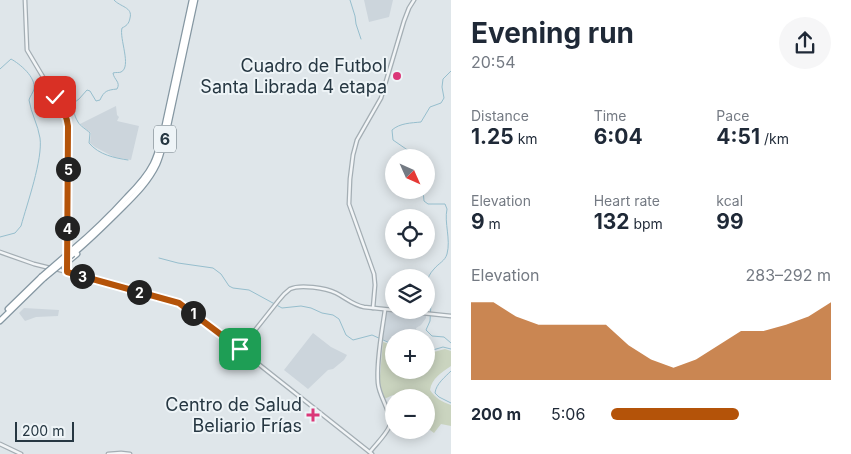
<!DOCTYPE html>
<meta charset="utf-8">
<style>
:root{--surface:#fff;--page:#f6f6f7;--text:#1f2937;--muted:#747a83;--accent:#b45309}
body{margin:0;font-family:Inter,sans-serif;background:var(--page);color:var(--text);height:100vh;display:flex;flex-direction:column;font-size:19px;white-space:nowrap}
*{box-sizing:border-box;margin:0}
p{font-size:16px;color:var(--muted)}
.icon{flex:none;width:28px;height:28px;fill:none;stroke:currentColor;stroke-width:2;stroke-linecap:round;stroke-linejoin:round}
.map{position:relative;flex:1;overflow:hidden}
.side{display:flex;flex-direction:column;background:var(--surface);width:400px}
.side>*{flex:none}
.needle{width:32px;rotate:135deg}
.tools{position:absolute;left:385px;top:149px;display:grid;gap:10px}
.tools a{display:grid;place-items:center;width:50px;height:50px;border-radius:50%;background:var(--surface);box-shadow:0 2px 12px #0003;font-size:25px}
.scale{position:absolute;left:15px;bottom:12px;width:59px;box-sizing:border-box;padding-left:5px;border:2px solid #263742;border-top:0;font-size:14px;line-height:18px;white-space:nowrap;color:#263742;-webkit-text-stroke:4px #eef4f7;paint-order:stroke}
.pin{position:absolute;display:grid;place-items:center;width:42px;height:42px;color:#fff;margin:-21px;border-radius:10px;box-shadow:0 2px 8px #0006}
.km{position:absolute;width:25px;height:25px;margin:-12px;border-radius:50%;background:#222;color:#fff;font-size:14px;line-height:25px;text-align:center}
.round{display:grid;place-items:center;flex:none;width:52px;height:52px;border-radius:26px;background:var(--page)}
.overview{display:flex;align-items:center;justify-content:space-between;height:85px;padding:0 20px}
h1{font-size:28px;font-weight:700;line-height:38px}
.stats{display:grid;grid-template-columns:repeat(3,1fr);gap:8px;height:85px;padding:5px 20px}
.stats div{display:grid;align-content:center}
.stats b{font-size:21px;font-weight:700}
.stats small{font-size:14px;font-weight:400}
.stats p{font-size:14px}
.chart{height:140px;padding:10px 20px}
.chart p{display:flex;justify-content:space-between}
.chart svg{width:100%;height:90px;margin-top:5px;fill:var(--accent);opacity:.7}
ul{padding:0 20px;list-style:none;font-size:16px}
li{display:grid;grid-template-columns:80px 60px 1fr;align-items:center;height:38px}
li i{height:12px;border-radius:6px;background:var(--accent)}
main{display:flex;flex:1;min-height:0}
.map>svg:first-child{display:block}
.built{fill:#ccd5dc}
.green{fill:#cad4bf}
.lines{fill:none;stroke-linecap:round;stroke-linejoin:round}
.stream{stroke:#96becd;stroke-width:1}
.minor-casing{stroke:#a4aeb4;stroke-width:5}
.highway-casing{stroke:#8597a2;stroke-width:7}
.minor{stroke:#f2f5f7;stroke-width:2.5}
.highway{stroke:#fff;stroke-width:4.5}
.highway-bridge-casing{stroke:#8597a2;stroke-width:7;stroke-linecap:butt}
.highway-bridge{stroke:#fff;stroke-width:4.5}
.route-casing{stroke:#fff;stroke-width:10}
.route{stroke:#b45309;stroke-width:6}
.poi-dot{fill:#db3778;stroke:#eef4f7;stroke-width:2}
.labels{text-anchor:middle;stroke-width:4;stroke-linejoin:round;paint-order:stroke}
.shield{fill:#eef4f7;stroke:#627078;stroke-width:1}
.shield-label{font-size:16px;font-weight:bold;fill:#263742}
.poi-label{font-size:18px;fill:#263742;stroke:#eef4f7;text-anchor:end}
</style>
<main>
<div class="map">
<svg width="451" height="454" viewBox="0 0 451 454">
<rect width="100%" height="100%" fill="#dfe6ea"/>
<!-- built -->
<g class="built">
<path d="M 364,0 L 393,0 L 389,17 L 369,22 Z"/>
<path d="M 116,106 L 117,115 L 119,117 L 117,121 L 139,126 L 131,160 L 114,157 L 95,147 L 90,143 L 91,133 L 80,124 Z"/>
<path d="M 24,308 L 59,310 L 58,316 L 36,317 L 25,321 L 19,313 Z"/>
<path d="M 387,311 L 426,316 L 426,318 L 421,325 L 416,328 L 417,337 L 394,338 L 394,345 L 390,342 L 382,339 Z"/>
<path d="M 313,333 L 331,347 L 347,355 L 344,360 L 333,369 L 328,370 L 308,389 L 284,370 Z"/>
</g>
<!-- green -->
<path class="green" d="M 383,342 L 389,344 L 394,349 L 394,370 L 426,370 L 426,354 L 445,349 L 451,351 L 451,366 C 441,373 432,378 430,390 C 435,398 442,402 451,405 L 451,426 L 441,424 L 434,433 L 426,427 L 426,398 L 395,397 L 393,395 L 384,399 L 379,387 Z"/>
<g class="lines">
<!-- stream -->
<g class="stream">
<path d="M 350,0 L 355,16 L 356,24 L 361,39"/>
<path d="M 0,69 L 11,59 C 20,64 36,77 34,89 C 33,93 30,96 29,100 C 31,113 38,125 40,138 C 43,159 27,204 21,226 L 15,233 L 0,237"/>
<path d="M 34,91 L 41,105 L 53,104 L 71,105 L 79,99 L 87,90 L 90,91 L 96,101 L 100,100 C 104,91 107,90 117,89 C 121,82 114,80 113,73 C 116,72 119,73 121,72 C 132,67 119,38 122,28 C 126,26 129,24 130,18 C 133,7 120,7 114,0"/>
<path d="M 67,105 C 76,111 73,114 78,122 C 80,126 86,129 90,133 L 89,143 C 99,155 115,158 128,160"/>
<path d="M 411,158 L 409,151 L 393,140 L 392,130 C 400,123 411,123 421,122 L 430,107 L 441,103 L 444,98 L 442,87 L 443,79 L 451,71"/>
<path d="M 423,190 L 424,201 L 428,204 L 445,204 L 447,209 C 444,223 451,239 447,254 C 445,261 439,263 434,269 C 430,273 428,278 426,283"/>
<path d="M 159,258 L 178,263 L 213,268 L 221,274 L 229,286 L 233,288 L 249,290 L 282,308 L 301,306 L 311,308 L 322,313 L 333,315 L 339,319 L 346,335 L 353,340 L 372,335 L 390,343 L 394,347"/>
<path d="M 426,291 L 434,298 L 431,303 L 430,321 L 426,330 L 432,336 L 444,337 L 451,343"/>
<path d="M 426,352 L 443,347 L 451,349"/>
<path d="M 451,371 C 445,377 436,384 435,393 L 439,397 L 451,403"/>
</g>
<defs>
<g id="minor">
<path d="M 25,0 L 27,50 L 68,119 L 69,142 L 67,253"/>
<path d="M 0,252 L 34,264 L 50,268"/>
<path d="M 56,269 L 168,299 L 184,305 L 372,454"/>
<path d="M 373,308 L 375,285 L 374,274 L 349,204 L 350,179 L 353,155 L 357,140 L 381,98 L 404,21 L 409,8 L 414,0"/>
<path d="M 240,349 L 279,300 C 282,296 286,292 290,289 C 300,284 326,288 336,293 C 346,298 353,305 364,307 L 451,316"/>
<path d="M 0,444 L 21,454"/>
<path d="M 370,452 C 375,445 389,432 390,424 C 391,410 379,397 378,383 C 376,361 382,332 385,310"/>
<path d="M 108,454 L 121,453 L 130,454"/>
</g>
<g id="highway">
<path d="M 71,251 C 91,234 109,217 127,197 C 137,187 147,176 153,164 C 158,154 160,144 163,134 L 192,0"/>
<path d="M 73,254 C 91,239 107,223 123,207 C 136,194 149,181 157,164 C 161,155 163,145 166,135 L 195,0"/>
<path d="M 66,263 L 77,254"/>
<path d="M 8,309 L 41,277"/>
<path d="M 0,321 L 44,278"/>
</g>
</defs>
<!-- minor casing -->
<use href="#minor" class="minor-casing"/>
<!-- highway casing -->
<use href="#highway" class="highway-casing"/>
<!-- minor -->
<use href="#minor" class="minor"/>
<!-- highway -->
<use href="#highway" class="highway"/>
<defs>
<g id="highway-bridge">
<path d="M 41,277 L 71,251"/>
<path d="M 44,278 L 73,254"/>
</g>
</defs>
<!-- highway-bridge casing -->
<use href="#highway-bridge" class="highway-bridge-casing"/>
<!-- highway-bridge -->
<use href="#highway-bridge" class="highway-bridge"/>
</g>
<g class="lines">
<defs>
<path id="route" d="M 55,97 C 61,107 67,115 68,126 L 67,272 L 179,303 L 240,349"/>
</defs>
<!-- route casing -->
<use href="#route" class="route-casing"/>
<!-- route -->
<use href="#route" class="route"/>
</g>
<!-- markers -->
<g class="poi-dot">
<circle cx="397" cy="76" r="5"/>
<path d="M310.5 407.5h5v5h5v5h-5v5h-5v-5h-5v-5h5z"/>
</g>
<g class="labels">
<!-- shield labels -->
<rect class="shield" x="154" y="125.5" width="22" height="27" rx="4"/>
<g class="shield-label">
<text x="165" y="145">6</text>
</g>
<!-- poi labels -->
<g class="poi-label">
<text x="387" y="72">Cuadro de Futbol<tspan x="387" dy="21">Santa Librada 4 etapa</tspan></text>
<text x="302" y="411">Centro de Salud<tspan x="302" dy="21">Beliario Frías</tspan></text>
</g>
</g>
</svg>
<div class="tools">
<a><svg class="needle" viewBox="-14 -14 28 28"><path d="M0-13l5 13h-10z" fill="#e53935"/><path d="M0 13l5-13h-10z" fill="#747a83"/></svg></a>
<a><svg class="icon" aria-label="locate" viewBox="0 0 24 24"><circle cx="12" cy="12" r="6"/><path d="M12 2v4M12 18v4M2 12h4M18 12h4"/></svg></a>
<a><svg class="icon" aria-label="layers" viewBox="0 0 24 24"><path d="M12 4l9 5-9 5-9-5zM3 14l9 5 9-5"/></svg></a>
<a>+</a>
<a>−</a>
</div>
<div class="scale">200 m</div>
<div class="pin" style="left:240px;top:349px;background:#1e9e55"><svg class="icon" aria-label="arrive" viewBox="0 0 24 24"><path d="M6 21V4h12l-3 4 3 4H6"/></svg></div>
<div class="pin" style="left:55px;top:97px;background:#d93025"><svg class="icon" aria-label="check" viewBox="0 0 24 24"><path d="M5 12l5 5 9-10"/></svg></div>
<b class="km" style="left:193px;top:313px">1</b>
<b class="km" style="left:139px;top:292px">2</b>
<b class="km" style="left:82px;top:276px">3</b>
<b class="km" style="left:67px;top:228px">4</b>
<b class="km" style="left:68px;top:169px">5</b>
</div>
<section class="side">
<div class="overview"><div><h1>Evening run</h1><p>20:54</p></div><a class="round"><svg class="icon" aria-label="share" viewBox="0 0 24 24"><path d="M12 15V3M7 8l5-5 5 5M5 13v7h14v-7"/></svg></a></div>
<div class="stats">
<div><p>Distance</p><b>1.25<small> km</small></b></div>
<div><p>Time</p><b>6:04</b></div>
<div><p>Pace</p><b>4:51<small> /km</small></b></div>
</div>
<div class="stats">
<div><p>Elevation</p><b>9<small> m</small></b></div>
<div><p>Heart rate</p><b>132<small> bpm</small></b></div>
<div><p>kcal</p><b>99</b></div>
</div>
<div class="chart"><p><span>Elevation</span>283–292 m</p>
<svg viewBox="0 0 160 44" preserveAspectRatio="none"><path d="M0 44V6L10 6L20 13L30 17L40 17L50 17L60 17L70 27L80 34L90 38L100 34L110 27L120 20L130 20L140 17L150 13L160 6V44z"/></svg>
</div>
<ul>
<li><b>200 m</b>5:06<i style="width:58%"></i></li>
</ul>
</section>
</main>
